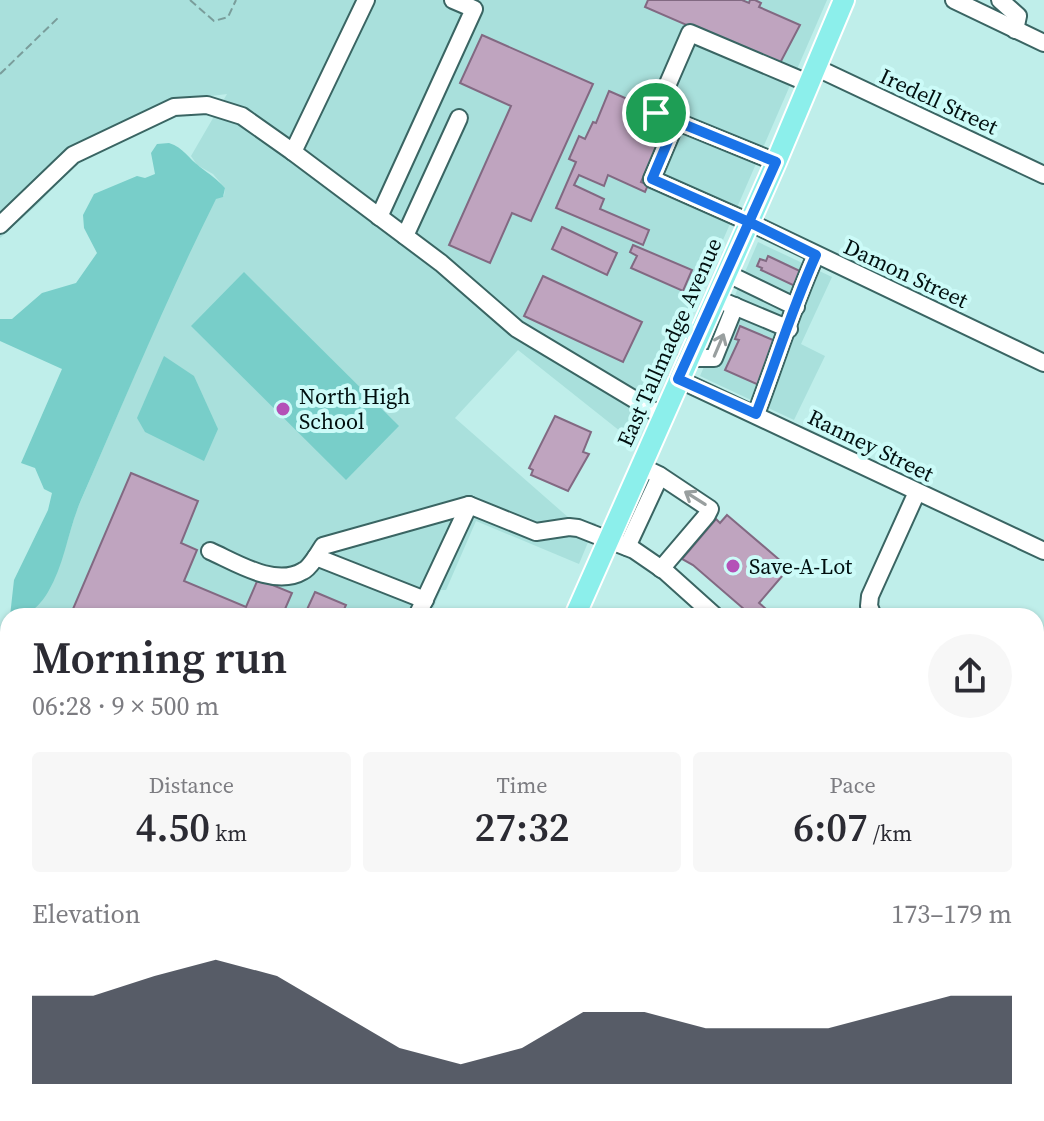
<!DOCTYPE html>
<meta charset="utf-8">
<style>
:root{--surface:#fff;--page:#f7f7f7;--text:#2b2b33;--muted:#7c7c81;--accent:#111827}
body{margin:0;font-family:"Source Serif 4",serif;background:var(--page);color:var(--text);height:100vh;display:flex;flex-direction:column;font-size:30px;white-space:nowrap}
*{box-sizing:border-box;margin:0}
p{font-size:26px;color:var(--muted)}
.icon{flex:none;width:44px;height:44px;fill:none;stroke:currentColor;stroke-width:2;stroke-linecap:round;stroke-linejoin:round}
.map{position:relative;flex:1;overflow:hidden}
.panel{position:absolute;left:0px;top:608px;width:1044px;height:514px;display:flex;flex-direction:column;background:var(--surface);border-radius:24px 24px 0 0;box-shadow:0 2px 6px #0004}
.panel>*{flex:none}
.pin{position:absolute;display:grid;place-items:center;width:68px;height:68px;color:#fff;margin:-34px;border:4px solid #fff;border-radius:50%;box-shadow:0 2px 8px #0007}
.round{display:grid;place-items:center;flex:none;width:84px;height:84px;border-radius:42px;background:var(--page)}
.overview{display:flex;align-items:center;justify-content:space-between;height:136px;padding:0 32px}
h1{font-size:44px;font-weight:600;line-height:60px}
.metrics{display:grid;grid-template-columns:repeat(3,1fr);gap:12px;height:136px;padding:8px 32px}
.metrics div{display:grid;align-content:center;border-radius:8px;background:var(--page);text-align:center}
.metrics b{font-size:40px;font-weight:600}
.metrics small{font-size:22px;font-weight:400}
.metrics p{font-size:22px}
.chart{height:224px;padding:16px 32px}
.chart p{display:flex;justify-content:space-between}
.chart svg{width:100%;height:144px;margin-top:8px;fill:var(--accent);opacity:.7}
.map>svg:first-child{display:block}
.built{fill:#a9e0dc}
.green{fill:#78cec9}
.building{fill:#bfa4bf;stroke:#826982;stroke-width:2}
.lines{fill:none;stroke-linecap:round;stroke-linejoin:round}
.minor-casing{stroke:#3a6563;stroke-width:20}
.major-casing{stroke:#fff;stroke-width:24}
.highway-casing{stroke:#fff;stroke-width:26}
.path{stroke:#7a9d9b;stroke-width:2;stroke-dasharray:8 4;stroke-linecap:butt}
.minor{stroke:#fff;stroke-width:16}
.major{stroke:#8cefeb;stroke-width:20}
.highway{stroke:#3fe5de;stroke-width:22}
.oneway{stroke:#999f9f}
.route-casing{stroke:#fff;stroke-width:16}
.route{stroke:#1a73e8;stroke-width:10}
.poi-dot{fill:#b451b7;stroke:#ccfbf8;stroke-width:3}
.labels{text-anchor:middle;stroke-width:8;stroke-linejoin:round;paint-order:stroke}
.street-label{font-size:22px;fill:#010f0f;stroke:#ccfbf8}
.poi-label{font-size:22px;fill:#010f0f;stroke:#ccfbf8;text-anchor:start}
</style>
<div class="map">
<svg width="1044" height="1121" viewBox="0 0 1044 1121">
<rect width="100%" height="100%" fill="#bfeeea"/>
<!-- built -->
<g class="built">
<path d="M 0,0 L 827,0 L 635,443 L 518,350 L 455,418 L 569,518 L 596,523 L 579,564 L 476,521 L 446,590 L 441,590 L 430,616 L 29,616 L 67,542 L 76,512 L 214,189 L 224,196 L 225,188 L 213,174 L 197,165 L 191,156 L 227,94 L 164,102 L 100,136 L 39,203 L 0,238 Z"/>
<path d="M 758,242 L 832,277 L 801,344 L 825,356 L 794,420 L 700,376 Z"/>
</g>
<!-- green -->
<g class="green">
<path d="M 169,143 C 184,148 188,158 200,167 C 209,174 217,179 225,188 L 223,197 L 216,199 C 167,297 125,399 81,500 C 68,530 65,563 48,592 C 38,608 29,616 10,616 L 14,580 L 48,510 L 52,493 L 44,489 L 35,468 L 21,463 L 62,369 L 0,341 L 0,319 L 12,319 L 42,293 L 76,283 L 97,253 L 84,228 L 83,215 L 94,194 L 137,176 L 145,178 L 155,174 L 151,153 L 157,144 Z"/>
<path d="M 244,272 L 399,426 L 346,480 L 191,326 Z"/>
<path d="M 164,356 L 194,376 L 218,429 L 204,461 L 145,432 L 137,418 Z"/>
<path d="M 1036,757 L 1040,768 L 1039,781 L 1044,785 L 1044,1013 L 1036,1009 Z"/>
</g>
<!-- building -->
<g class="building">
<path d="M 648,0 L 742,0 L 749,3 L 750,0 L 755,0 L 761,3 L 759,7 L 800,25 L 779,65 L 645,7 Z"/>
<path d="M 482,35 L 593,84 L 531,221 L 512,213 L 490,263 L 449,245 L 511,106 L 460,83 Z"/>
<path d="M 609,91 L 632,101 L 628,110 L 643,117 L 636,132 L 659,142 L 641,182 L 648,185 L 645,192 L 608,175 L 604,186 L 579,175 L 574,185 L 604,199 L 600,209 L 649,230 L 643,245 L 556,208 L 576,162 L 569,159 L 579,136 L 585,139 L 593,122 L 596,123 Z"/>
<path d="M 562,227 L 617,253 L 607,275 L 552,249 Z"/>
<path d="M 633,245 L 692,270 L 683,291 L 631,268 L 637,256 L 630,252 Z"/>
<path d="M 768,256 L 804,273 L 797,287 L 761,270 L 762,268 L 757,266 L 760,259 L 766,261 Z"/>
<path d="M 543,276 L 642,322 L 623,362 L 524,316 Z"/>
<path d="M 740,326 L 773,340 L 775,346 L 761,386 L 725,370 L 739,340 L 735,339 Z"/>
<path d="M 555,416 L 591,432 L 583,452 L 589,454 L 568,491 L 531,475 L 533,470 L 529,468 Z"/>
<path d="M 131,473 L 198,501 L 181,543 L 197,550 L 184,581 L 246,607 L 258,579 L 292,593 L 282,616 L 70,616 Z"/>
<path d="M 727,515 L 789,568 L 759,603 L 765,608 L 758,616 L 752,616 L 693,565 L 682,559 L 716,519 L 720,523 Z"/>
<path d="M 315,592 L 346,605 L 341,616 L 304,616 Z"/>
</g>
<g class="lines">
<defs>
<g id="minor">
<path d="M 366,0 L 293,152 L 441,263 L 517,329 L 662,416"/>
<path d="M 954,0 L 1044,43"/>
<path d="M 1000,0 L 1018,16 L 1015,30"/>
<path d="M 815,67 L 1044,175"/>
<path d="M 808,83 L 690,33 L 650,125 L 671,134 L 652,179 L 749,222 L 1044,363"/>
<path d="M 656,113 L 776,162"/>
<path d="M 379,217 L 474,9 L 453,0"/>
<path d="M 0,225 L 73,155 L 174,107 L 207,105 L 242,116 L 293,152"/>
<path d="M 405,236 L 459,118"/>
<path d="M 726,273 L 796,307"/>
<path d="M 727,303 L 789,329"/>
<path d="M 687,358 L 714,358 L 735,306"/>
<path d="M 678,379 L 1044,551"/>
<path d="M 756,414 C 776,361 793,306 816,255"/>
<path d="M 640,466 L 659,475 L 710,509 L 707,515 L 661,569"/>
<path d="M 627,547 L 660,476"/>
<path d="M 210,551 C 235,562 275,588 303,571 C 308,569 313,561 316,557"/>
<path d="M 425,600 L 316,557 L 323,546 L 469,505"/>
<path d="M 417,616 L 469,505 L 536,532 L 569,527 L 578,528 L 634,550 L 666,572 L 715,616"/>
<path d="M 873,616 L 869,606 L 870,596 L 917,492"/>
<path d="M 1036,701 L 1044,705"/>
<path d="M 0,745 L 8,752"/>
<path d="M 0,1068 L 8,1072"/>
<path d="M 1036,1106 L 1044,1110"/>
<path d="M 101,1114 L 116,1121"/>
<path d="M 871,1121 L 875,1114"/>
</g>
<g id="major">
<path d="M 575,616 L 776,162 L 844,0"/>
<path d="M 347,1121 L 350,1114"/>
</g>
<g id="highway">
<path d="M 0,820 L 8,823"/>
<path d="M 0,845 L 8,849"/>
<path d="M 0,880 L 8,884"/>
<path d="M 0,899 L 8,904"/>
<path d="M 378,1114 L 394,1121"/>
<path d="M 497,1114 L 512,1121"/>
<path d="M 568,1114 L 582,1121"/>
<path d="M 683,1114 L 692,1121"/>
</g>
</defs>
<!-- minor casing -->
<use href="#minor" class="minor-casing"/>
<!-- major casing -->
<use href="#major" class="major-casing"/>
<!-- highway casing -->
<use href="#highway" class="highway-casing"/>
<!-- path -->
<g class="path">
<path d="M 190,0 L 214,21 L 228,17 L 236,0"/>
<path d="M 0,74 L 60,16"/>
</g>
<!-- minor -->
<use href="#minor" class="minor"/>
<!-- major -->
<use href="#major" class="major"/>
<!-- highway -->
<use href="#highway" class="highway"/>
</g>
<!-- one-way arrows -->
<defs><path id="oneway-shaft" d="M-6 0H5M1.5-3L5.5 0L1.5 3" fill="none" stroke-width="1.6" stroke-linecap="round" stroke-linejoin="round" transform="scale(2)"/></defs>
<g class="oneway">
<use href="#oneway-shaft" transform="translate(719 345) rotate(-67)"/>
<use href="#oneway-shaft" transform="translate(695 498) rotate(-148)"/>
</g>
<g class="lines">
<defs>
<path id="route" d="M 656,113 L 650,125 L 671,134 L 652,179 L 749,222 L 678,379 L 756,414 C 776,361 793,306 816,255 L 749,222 L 776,162 L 656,113"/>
</defs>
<!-- route casing -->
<use href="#route" class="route-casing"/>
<!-- route -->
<use href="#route" class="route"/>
</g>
<!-- markers -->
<g class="poi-dot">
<circle cx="283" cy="409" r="8"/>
<circle cx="733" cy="566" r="8"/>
</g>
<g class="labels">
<!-- street labels -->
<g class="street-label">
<text transform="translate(939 101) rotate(25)" y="8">Iredell Street</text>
<text transform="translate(906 273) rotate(25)" y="8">Damon Street</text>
<text transform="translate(669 342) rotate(-66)" y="8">East Tallmadge Avenue</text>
<text transform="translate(871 445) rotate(26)" y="8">Ranney Street</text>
</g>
<!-- poi labels -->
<g class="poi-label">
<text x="299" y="404">North High<tspan x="299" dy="25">School</tspan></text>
<text x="749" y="574">Save-A-Lot</text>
</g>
</g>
</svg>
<div class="pin" style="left:656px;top:113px;background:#1e9e55"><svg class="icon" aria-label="arrive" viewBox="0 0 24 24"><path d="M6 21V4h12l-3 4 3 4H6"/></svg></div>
<section class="panel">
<div class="overview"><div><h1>Morning run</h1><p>06:28 · 9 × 500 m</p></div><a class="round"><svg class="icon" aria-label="share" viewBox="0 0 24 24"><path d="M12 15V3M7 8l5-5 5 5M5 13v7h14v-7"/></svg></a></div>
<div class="metrics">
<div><p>Distance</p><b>4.50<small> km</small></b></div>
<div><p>Time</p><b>27:32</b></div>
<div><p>Pace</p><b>6:07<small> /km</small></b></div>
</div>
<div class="chart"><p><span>Elevation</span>173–179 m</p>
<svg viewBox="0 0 160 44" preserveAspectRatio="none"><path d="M0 44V17L10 17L20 11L30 6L40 11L50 22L60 33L70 38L80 33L90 22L100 22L110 27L120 27L130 27L140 22L150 17L160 17V44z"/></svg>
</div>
</section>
</div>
